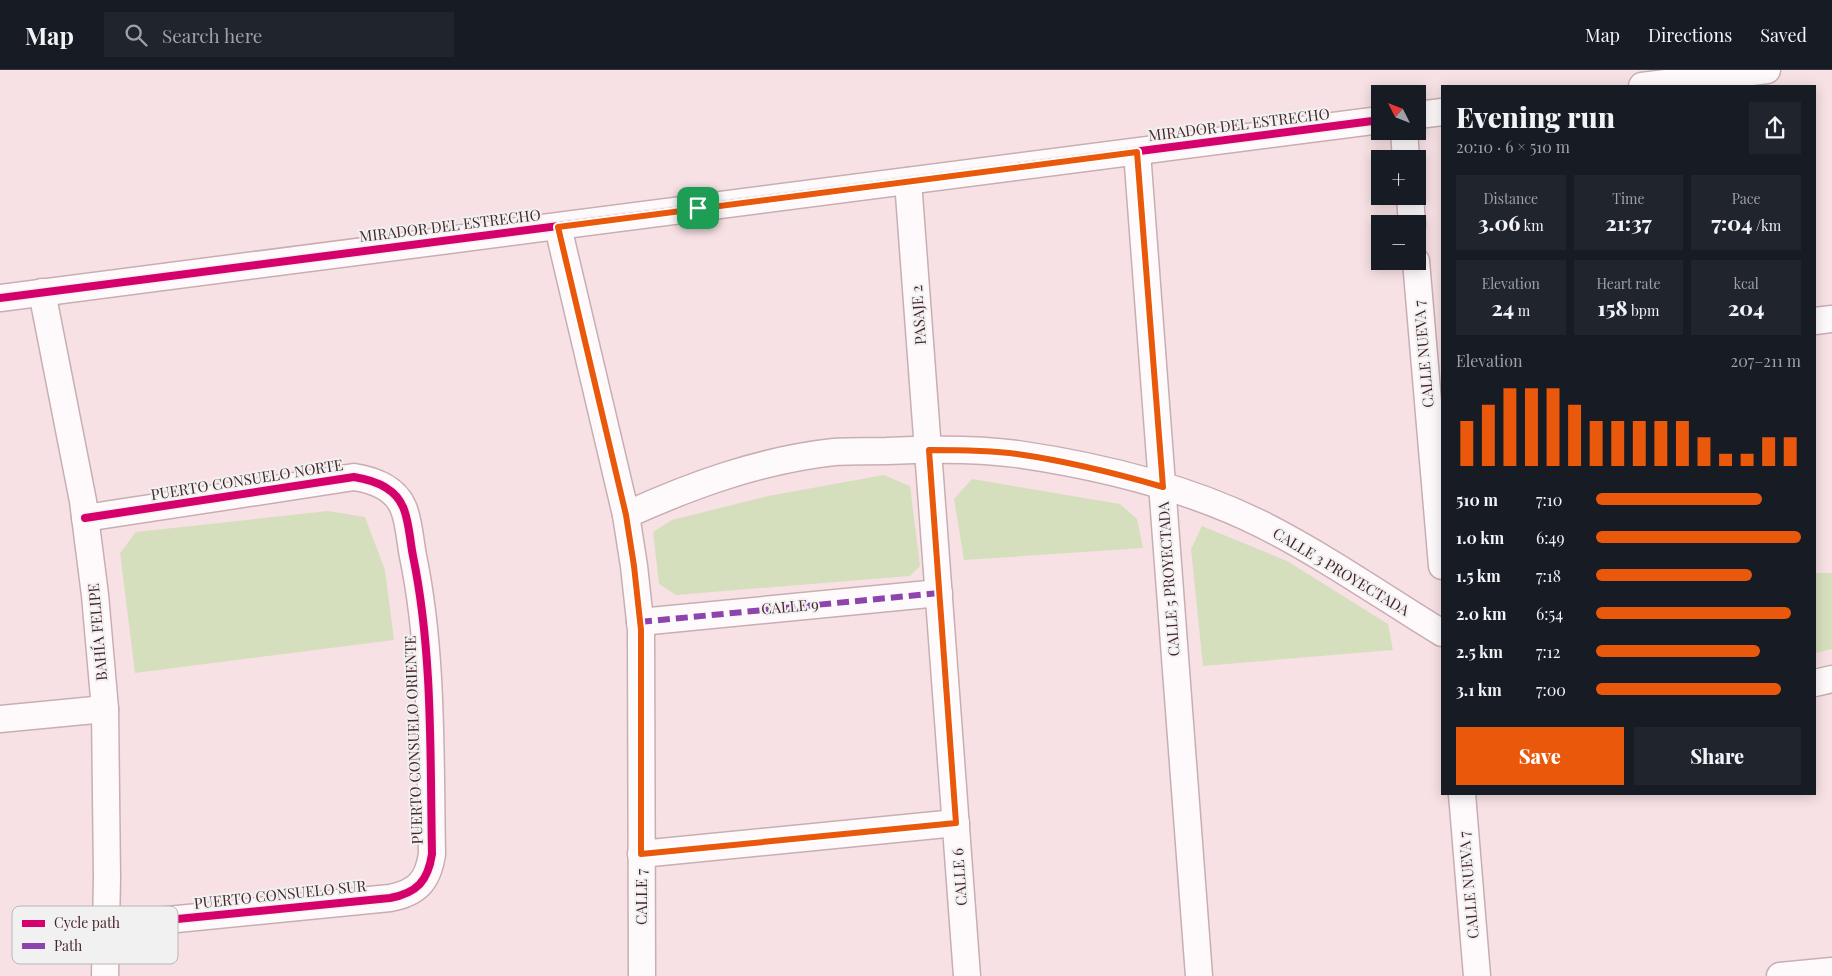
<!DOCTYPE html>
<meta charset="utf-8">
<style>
:root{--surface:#171b24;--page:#20242c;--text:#f1f3f6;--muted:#9ea1a6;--line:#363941;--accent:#ea580c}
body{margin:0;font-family:"Playfair Display",serif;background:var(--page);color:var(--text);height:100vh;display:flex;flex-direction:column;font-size:19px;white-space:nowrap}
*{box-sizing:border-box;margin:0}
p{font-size:16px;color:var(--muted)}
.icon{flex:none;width:28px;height:28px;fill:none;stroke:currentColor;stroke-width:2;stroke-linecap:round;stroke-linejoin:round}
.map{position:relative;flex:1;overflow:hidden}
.sheet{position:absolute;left:1441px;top:15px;width:375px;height:710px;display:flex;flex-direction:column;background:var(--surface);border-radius:0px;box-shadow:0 2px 12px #0003}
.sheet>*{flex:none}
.needle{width:32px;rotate:312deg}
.tools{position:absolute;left:1371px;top:15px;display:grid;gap:10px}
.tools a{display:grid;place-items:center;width:55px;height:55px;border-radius:0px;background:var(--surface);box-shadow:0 2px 12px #0003;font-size:25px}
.pin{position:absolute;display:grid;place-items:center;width:42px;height:42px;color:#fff;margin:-21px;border-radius:10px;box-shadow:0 2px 8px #0006}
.round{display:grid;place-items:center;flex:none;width:52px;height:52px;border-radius:0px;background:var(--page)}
.overview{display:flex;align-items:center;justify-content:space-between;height:85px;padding:0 15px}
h1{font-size:28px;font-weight:800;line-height:38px}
.stats{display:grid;grid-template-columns:repeat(3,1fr);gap:8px;height:85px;padding:5px 15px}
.stats div{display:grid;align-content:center;border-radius:0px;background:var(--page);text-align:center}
.stats b{font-size:21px;font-weight:800}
.stats small{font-size:14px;font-weight:400}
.stats p{font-size:14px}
.chart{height:140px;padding:10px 15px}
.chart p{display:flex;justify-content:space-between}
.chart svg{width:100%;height:90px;margin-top:5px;stroke:var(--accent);stroke-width:6}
.action{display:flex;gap:10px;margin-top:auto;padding:10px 15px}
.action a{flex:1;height:58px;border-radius:0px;background:var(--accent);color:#fff;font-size:20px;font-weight:800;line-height:58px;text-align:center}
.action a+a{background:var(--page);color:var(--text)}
ul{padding:0 15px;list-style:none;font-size:16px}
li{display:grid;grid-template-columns:80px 60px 1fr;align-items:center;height:38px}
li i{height:12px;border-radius:6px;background:var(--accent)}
header{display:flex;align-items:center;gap:30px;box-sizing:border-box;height:70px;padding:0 25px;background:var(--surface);border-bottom:1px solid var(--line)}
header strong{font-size:24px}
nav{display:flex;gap:28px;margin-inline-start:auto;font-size:18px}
.search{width:350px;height:45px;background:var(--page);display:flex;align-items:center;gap:12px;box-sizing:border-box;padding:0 18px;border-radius:0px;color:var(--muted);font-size:19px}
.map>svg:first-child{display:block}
.green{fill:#d6dfbd}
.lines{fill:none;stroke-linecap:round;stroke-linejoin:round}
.street-casing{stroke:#c8aeb2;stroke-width:29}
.street{stroke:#fefafb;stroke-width:26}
.quiet{stroke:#8e44ad;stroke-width:6;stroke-dasharray:12 6;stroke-linecap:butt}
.cycleway-casing{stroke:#f1f1f1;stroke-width:11}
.cycleway{stroke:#d6006c;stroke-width:8}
.route-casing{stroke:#fff;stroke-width:10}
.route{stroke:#ea580c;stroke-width:6}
.labels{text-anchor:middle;stroke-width:4;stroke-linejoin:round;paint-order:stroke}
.street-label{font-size:15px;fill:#472429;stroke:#f1f1f1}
.key{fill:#f1f1f1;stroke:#beb4b5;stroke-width:1}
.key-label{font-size:14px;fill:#472429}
</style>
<header>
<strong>Map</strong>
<div class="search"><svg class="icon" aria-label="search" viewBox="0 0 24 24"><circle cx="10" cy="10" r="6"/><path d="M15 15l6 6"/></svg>Search here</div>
<nav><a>Map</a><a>Directions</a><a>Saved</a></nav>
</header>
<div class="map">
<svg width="1832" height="906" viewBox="0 0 1832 906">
<rect width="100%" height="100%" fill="#f7e1e4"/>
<!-- green -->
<g class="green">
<path d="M 884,405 L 910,416 L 920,496 L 910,506 L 676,525 L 659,514 L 653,462 L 672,450 L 768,426 Z"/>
<path d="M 972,409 L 1120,434 L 1137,449 L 1143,478 L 964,490 L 954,429 Z"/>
<path d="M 328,441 L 365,447 L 385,500 L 394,570 L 135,603 L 120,483 L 136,462 Z"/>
<path d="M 1202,456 L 1287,491 L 1388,554 L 1393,580 L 1203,596 L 1191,479 Z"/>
<path d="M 1815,503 L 1832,503 L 1832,579 L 1815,583 Z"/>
</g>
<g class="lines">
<defs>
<g id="street">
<path d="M 1642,16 L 1767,0"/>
<path d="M 1418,45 L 1442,42"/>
<path d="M 1404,61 L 1406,89"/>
<path d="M 1137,82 L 1199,906"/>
<path d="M 908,111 L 967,906"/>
<path d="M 1410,126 L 1412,154"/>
<path d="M 558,157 L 626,445 L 634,496 L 641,560 L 642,906"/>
<path d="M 1416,191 L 1442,496"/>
<path d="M 42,222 L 83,431 L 95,525 L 105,639 L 107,808 L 105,906"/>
<path d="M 0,228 L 1380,50"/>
<path d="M 1815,251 L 1832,249"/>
<path d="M 626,445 C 692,415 761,390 834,382 C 851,381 869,381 886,381 C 929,379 974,378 1017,384 C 1099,396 1189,418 1263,455 C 1326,487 1383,527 1442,563"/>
<path d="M 85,448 L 354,407 C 373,410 395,418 403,437 C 409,450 410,471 413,486 C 433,583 430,685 432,784 C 428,811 417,823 390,828 L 106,856"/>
<path d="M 640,552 L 939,523"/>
<path d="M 1815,613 L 1832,609"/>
<path d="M 0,649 L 105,639"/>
<path d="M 1462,724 L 1477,906"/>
<path d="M 641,784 L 956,753"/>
<path d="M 1780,906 L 1832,901"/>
</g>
</defs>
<!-- street casing -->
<use href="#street" class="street-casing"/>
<!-- street -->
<use href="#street" class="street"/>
<!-- quiet -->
<g class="quiet">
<path d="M 640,552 L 939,523"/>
<path d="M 641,784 L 956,753"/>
</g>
<defs>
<g id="cycleway">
<path d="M 0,228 L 1380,50"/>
<path d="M 85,448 L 354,407 C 373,410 395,418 403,437 C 409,450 410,471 413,486 C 433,583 430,685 432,784 C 428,811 417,823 390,828 L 106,856"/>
</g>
</defs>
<!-- cycleway casing -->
<use href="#cycleway" class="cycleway-casing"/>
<!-- cycleway -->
<use href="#cycleway" class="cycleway"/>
</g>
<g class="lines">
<defs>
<path id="route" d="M 1137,82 L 1163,417 C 1115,403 1066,391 1017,384 C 988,380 958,380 929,380 L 956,753 L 641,784 L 641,560 L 634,496 L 626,445 L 558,157 Z"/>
</defs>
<!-- route casing -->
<use href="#route" class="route-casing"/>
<!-- route -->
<use href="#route" class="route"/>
</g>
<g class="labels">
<!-- street labels -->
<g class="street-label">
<text transform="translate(1239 55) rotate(-7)" y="5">MIRADOR DEL ESTRECHO</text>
<text transform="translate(450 156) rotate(-7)" y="5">MIRADOR DEL ESTRECHO</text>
<text transform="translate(919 245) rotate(-94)" y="5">PASAJE 2</text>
<text transform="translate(1424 284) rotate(-95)" y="5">CALLE NUEVA 7</text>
<text transform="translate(247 410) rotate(-9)" y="5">PUERTO CONSUELO NORTE</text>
<text transform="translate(1341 502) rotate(31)" y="5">CALLE 3 PROYECTADA</text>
<text transform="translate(1169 509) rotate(-94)" y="5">CALLE 5 PROYECTADA</text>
<text transform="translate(790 537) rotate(-5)" y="5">CALLE 9</text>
<text transform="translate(98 562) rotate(-95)" y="5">BAHÍA FELIPE</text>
<text transform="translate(414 670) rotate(-92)" y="5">PUERTO CONSUELO ORIENTE</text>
<text transform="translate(960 807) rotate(-94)" y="5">CALLE 6</text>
<text transform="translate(1469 815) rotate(-95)" y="5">CALLE NUEVA 7</text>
<text transform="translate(280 825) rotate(-6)" y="5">PUERTO CONSUELO SUR</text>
<text transform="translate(642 827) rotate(-90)" y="5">CALLE 7</text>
</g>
</g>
<!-- legend -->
<rect x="12" y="836" width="166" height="58" rx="8" class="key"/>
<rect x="22" y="850" width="23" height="7" fill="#d6006c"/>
<rect x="22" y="873" width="23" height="6" fill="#8e44ad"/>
<g class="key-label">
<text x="54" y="858">Cycle path</text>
<text x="54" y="881">Path</text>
</g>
</svg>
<div class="tools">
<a><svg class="needle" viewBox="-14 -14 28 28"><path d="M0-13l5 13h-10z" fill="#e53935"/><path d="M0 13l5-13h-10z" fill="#9ea1a6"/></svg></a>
<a>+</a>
<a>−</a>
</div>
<div class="pin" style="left:698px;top:138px;background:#1e9e55"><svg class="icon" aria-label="arrive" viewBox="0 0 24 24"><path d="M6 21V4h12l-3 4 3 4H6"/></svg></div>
<section class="sheet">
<div class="overview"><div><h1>Evening run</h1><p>20:10 · 6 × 510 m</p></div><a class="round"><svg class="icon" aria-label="share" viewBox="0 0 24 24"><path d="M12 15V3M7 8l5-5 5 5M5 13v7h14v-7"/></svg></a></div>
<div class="stats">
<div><p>Distance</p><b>3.06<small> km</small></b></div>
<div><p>Time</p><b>21:37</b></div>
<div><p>Pace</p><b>7:04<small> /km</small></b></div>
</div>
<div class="stats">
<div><p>Elevation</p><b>24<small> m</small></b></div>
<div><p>Heart rate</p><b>158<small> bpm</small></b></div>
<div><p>kcal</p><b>204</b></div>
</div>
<div class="chart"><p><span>Elevation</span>207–211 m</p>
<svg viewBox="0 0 160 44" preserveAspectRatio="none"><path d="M5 44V22M15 44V14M25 44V6M35 44V6M45 44V6M55 44V14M65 44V22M75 44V22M85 44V22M95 44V22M105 44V22M115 44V30M125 44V38M135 44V38M145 44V30M155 44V30"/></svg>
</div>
<ul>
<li><b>510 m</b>7:10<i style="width:81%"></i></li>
<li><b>1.0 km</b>6:49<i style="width:100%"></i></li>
<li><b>1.5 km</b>7:18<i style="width:76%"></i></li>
<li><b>2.0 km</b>6:54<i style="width:95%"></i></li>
<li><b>2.5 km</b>7:12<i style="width:80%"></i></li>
<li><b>3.1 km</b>7:00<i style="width:90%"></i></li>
</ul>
<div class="action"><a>Save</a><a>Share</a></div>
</section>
</div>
